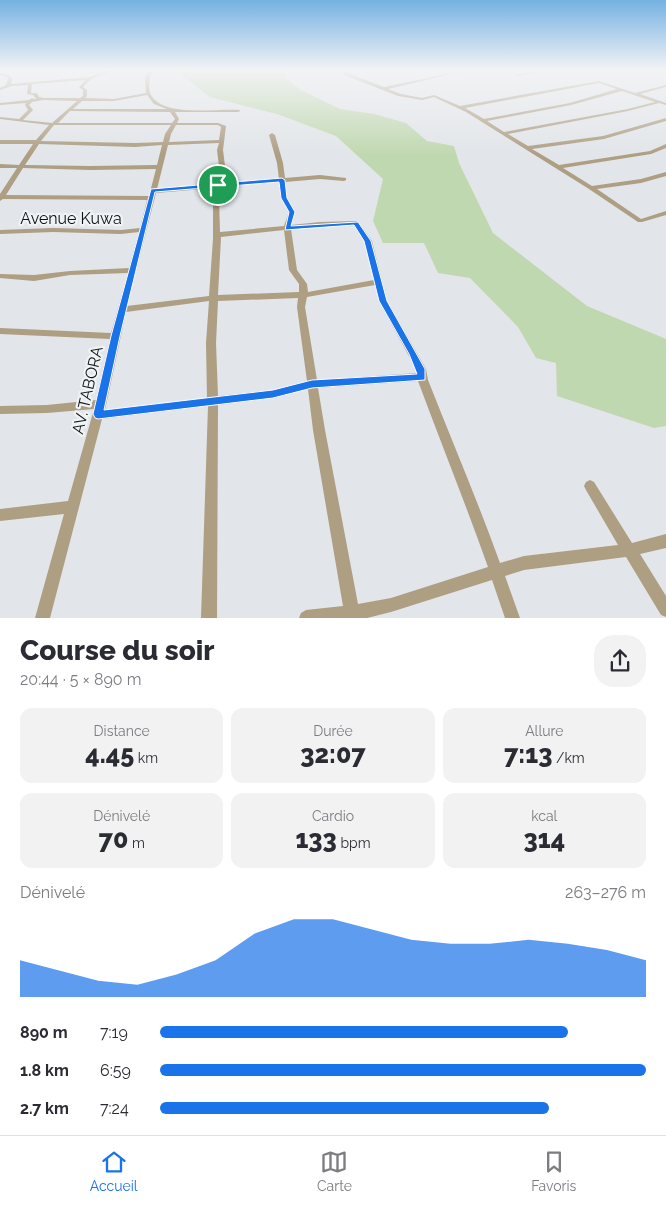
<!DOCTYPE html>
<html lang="fr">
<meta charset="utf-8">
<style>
:root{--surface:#fff;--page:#f2f2f3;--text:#2b2b33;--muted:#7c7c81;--line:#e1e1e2;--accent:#1a73e8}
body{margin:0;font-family:Raleway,sans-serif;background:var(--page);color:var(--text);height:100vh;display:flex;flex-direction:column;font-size:19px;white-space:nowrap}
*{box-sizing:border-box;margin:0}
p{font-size:16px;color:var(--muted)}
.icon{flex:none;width:28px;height:28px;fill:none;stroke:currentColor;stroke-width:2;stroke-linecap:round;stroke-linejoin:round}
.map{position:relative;height:618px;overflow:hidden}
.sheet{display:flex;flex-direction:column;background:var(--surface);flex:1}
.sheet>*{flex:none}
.pin{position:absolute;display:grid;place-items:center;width:42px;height:42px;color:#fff;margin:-21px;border:2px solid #fff;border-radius:50%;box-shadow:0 1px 5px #0007}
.round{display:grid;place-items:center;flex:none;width:52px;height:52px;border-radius:20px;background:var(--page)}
.overview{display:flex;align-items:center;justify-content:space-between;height:85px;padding:0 20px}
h1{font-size:28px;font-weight:800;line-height:38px}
.figures{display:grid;grid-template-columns:repeat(3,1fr);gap:8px;height:85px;padding:5px 20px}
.figures div{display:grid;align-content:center;border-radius:12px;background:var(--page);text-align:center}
.figures b{font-size:25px;font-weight:800}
.figures small{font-size:14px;font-weight:400}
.figures p{font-size:14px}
.chart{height:140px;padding:10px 20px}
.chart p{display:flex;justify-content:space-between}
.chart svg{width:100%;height:90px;margin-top:5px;fill:var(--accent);opacity:.7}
ul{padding:0 20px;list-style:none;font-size:16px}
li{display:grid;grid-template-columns:80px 60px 1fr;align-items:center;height:38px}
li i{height:12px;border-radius:6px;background:var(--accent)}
.dock{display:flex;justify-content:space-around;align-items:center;height:70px;border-top:1px solid var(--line);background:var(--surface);font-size:14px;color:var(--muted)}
.dock a{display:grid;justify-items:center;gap:2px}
.dock .current{color:var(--accent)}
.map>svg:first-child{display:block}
.green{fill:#c0d8b0}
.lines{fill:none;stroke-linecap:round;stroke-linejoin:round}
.street{fill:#ae9e82;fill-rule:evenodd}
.route{fill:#1a73e8;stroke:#fff;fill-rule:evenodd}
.labels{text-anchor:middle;stroke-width:4.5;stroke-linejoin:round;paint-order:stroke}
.street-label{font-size:16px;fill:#0e1011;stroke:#eff3f6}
</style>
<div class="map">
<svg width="666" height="618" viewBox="0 0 666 618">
<rect width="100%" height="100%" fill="#e2e5e9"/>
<!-- green -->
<path class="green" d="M 181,69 L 282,69 L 287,79 L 301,90 L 340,109 L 374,114 L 406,123 L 427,141 L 454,146 L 459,163 L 493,233 L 587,306 L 666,339 L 666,426 L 654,428 L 557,396 L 556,363 L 536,358 L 518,327 L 470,278 L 438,273 L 424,243 L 383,243 L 373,221 L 383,179 L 336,136 L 277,114 L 210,97 L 181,75 Z"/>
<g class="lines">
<!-- street -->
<g class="street">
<path d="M 112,69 L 118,69 C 105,74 93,75 83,87 L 87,90 L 87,96 L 85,98 L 114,99 L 146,93 L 145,78 L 149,69 L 153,69 C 150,76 147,87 151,95 C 164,118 217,108 240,110 L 240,111 L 238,112 L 175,112 L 179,119 L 177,123 L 218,123 L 226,126 L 223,150 L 225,166 L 222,183 L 279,179 L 277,163 L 269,135 L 272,133 L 275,135 L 283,163 L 285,178 L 320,175 L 346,178 L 346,180 L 344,181 L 320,179 L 285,182 L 287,198 L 295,212 L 291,225 L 320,222 L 356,221 L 358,222 L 372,241 L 387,301 L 426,369 L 428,380 C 452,441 478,502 500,563 L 524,556 L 618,545 L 586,490 L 584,486 L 586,482 L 590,480 L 594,482 L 632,543 L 666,534 L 666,548 L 640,554 L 666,596 L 666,617 L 661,615 L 626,557 L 524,570 L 505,576 L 520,618 L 505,618 L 492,580 L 391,612 L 367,618 L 299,618 L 301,613 L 306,610 L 343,606 L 313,430 L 308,389 L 273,398 L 218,405 L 217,618 L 201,618 L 208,406 L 102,419 L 50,618 L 35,618 L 64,514 L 0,521 L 0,509 L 68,501 L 94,409 L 47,413 L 0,414 L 0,406 L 47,405 L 96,400 L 110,339 L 0,334 L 0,328 L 111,333 L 128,273 L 70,275 L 34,281 L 0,278 L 0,274 L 34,275 L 70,271 L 129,268 L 139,232 L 121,234 L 53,232 L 0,234 L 0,230 L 53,228 L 121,230 L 140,228 L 147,200 L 3,199 L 0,201 L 0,194 L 17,168 L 0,168 L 0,164 L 19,165 L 33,144 L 0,144 L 0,140 L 36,140 L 49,125 L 0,119 L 0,117 L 19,119 L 28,110 L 25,105 L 26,103 L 0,105 L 0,103 L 29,100 L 32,98 L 34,99 L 36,99 L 33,95 L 27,94 L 28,85 L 12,86 L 0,90 L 0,88 L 6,85 L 8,79 L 7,77 L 0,75 L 0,73 L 9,75 L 12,79 L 11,84 L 90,77 ZM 86,80 L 79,87 L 83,90 L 83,96 L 80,98 L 44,98 L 39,97 L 37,93 L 31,93 L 32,84 ZM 147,95 L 154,104 L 167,109 L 73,109 L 82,101 L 114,101 ZM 43,100 L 44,100 L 77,101 L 52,123 L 23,120 L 33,110 L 29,105 L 32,102 ZM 70,111 L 170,112 L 175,119 L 172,123 L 58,123 ZM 54,125 L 171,125 L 165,134 L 163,142 L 135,143 L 41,141 ZM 176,125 L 218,125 L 221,127 L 219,140 L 169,142 L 171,134 ZM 219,143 L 217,150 L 219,166 L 216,184 L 157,189 L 168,145 ZM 39,144 L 135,147 L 162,145 L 157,165 L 90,166 L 25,165 ZM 23,168 L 90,170 L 156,169 L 149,196 L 6,195 ZM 279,182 L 281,198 L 289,212 L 284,226 L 220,232 L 219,198 L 221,187 ZM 215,188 L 213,198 L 213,239 L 209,296 L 127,306 L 156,193 ZM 354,225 L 364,241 L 374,280 L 308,292 L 307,284 L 297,270 L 291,229 L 320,226 ZM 284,230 L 289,270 L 299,284 L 299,292 L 218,295 L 221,237 ZM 375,285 L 379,301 L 416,369 L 417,373 L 317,380 L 305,307 L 307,297 ZM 298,298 L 297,307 L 307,381 L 273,390 L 218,396 L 216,343 L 218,301 ZM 209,301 L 206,343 L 207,398 L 105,410 L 126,312 ZM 418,381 C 441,443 466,505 488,567 L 391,598 L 358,604 L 325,430 L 318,388 Z"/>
<path d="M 342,69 L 346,69 L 347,73 L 384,87 L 471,69 L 469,70 L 388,89 L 401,94 L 422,98 L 434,95 L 460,106 L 599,81 L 635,93 L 666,85 L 666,87 L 640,94 L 666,103 L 666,105 L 659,103 L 628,111 L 508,134 L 528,146 L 603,136 L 666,118 L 666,121 L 604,139 L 532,149 L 559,165 L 650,151 L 666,144 L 666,148 L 651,154 L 563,168 L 592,186 L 641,179 L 666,172 L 666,176 L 641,183 L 597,189 L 641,219 L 666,211 L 666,215 L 642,222 L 638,222 L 589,189 L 466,112 L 434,97 L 422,100 L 398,96 L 344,75 ZM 599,83 L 617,89 L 570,103 L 484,119 L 465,108 ZM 622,91 L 655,102 L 628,109 L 504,132 L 487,121 L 571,105 Z"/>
<path d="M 547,69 L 553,69 L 518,76 L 516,75 Z"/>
</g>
</g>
<!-- sky -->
<linearGradient id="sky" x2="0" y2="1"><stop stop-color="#75b1e2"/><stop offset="0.45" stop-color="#f2f3f5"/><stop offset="1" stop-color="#f2f3f5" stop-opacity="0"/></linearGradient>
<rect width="666" height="155" fill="url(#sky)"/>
<!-- route -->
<path class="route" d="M 282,178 L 285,180 L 287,198 L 295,212 L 291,226 L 358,222 L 371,241 L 387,301 L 425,369 L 425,380 L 312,388 L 273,398 L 98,419 L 95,418 L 93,414 L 111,336 L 151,189 ZM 279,182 L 281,198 L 289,212 L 285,230 L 354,225 L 364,241 L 379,301 L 409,354 L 417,374 L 312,380 L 273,390 L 104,410 L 120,336 L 155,192 Z"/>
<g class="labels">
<!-- street labels -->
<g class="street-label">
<text x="71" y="224">Avenue Kuwa</text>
<text transform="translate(87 390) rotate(-77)" y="6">AV. TABORA</text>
</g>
</g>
</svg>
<div class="pin" style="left:218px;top:185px;background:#1e9e55"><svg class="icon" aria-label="arrive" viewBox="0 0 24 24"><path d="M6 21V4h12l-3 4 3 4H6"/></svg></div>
</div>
<section class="sheet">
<div class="overview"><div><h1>Course du soir</h1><p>20:44 · 5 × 890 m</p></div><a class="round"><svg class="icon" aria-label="share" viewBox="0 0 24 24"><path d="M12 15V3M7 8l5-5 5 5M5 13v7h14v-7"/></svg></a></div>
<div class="figures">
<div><p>Distance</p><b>4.45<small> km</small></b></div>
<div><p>Durée</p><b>32:07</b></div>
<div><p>Allure</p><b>7:13<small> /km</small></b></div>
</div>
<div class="figures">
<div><p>Dénivelé</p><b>70<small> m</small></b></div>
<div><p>Cardio</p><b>133<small> bpm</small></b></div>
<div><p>kcal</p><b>314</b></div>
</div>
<div class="chart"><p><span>Dénivelé</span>263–276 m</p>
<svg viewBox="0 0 160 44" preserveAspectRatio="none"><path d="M0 44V26L10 31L20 36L30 38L40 33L50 26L60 13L70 6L80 6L90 11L100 16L110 18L120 18L130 16L140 18L150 21L160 26V44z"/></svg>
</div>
<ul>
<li><b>890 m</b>7:19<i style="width:84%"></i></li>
<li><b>1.8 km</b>6:59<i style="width:100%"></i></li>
<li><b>2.7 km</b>7:24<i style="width:80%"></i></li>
</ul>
</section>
<nav class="dock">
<a class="current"><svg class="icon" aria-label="home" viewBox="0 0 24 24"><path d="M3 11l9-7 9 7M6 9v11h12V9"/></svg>Accueil</a>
<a><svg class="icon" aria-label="map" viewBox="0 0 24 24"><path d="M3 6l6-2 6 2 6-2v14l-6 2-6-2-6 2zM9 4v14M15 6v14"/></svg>Carte</a>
<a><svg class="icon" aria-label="saved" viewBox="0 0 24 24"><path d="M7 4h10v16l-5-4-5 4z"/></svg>Favoris</a>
</nav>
